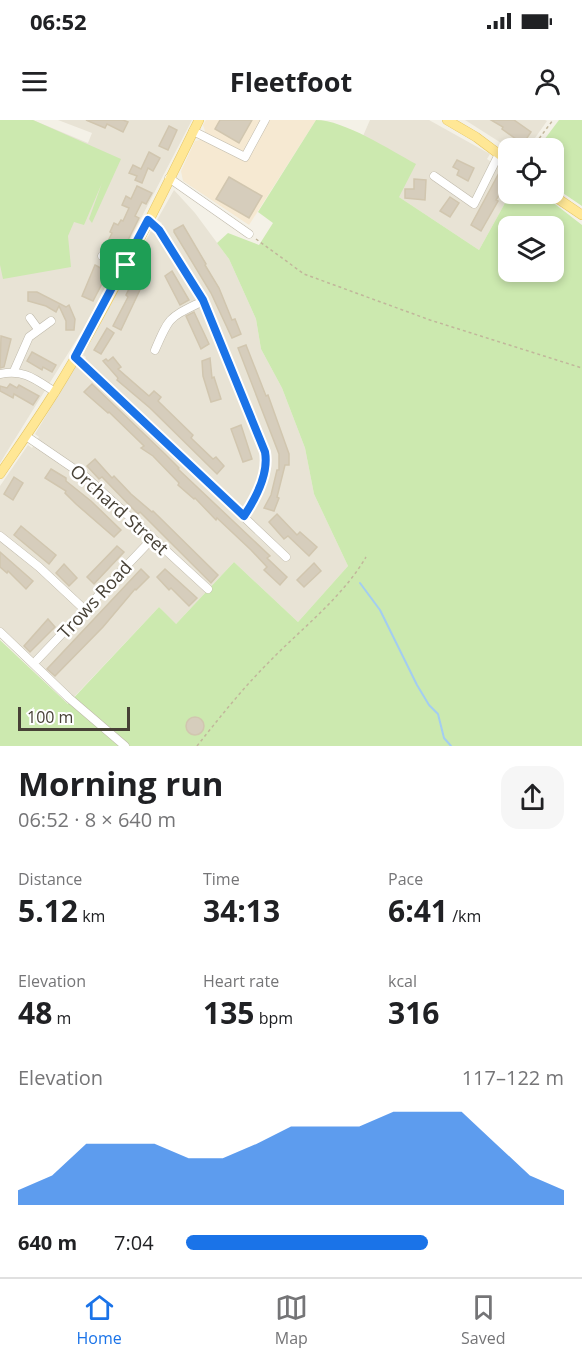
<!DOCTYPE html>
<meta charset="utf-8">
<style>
:root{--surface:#fff;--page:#f6f6f6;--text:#202124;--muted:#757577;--line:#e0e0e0;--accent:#1a73e8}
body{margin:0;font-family:"Open Sans",sans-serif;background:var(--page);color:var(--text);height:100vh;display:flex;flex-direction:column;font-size:22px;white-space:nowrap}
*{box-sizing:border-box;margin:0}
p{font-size:20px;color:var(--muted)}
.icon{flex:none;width:33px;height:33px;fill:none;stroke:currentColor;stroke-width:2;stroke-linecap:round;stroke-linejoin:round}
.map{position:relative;height:626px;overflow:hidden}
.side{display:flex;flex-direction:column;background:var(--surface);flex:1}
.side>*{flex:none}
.fabs{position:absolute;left:498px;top:18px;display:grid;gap:12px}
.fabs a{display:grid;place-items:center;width:66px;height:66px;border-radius:12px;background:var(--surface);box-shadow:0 3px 9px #0003;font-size:30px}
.scale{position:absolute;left:18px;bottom:15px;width:112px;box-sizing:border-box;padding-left:6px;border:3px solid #474136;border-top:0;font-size:16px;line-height:21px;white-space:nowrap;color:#474136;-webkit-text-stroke:4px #fff;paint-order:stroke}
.pin{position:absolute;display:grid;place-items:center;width:51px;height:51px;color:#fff;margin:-26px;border-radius:12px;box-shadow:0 3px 9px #0006}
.round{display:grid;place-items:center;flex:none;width:63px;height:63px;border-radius:18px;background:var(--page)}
.headline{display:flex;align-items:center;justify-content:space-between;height:102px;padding:0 18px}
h1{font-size:33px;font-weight:700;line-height:45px}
.metrics{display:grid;grid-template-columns:repeat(3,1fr);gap:9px;height:102px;padding:6px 18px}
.metrics div{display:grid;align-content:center}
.metrics b{font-size:30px;font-weight:700}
.metrics small{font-size:16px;font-weight:400}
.metrics p{font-size:16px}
.chart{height:168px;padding:12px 18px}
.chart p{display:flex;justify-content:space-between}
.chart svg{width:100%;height:108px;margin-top:6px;fill:var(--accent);opacity:.7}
ul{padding:0 18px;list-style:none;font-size:20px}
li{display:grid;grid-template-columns:96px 72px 1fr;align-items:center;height:45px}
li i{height:15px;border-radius:8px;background:var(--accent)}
.status{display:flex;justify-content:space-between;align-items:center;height:42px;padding:0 30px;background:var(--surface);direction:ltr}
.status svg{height:16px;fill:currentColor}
header{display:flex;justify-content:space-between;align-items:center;height:78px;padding:0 18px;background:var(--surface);font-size:27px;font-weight:700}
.menu{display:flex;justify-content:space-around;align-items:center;height:84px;border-top:2px solid var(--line);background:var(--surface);font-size:16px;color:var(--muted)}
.menu a{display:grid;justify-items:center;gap:3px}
.menu .selected{color:var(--accent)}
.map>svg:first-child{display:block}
.residential{fill:#e8e3d5}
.commercial{fill:#f6e9d2}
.green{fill:#cce9af;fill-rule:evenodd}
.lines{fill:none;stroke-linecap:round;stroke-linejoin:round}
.stream{stroke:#a3cdf1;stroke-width:2}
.building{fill:#d6cdbc;stroke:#d1c6af;stroke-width:1.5}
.minor-casing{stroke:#bfb9aa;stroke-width:9}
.major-casing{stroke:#e5c664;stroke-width:10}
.path{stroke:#c1b69b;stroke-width:1.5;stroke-dasharray:3 3;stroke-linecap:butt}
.minor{stroke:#fff;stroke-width:8}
.major{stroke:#ffe795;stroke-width:9}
.route-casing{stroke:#fff;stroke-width:12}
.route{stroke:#1a73e8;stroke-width:8}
.labels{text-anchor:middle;stroke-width:5;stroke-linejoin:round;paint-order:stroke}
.street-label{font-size:18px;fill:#474136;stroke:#fff}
</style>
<div class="status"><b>06:52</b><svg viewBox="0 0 49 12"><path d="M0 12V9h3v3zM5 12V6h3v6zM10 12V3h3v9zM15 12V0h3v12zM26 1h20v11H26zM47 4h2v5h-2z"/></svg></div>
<header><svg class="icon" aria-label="menu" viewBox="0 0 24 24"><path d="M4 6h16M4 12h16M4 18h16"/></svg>Fleetfoot<svg class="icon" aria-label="person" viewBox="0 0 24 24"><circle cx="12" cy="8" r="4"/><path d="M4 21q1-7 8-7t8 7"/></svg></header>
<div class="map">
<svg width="582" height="626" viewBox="0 0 582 626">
<rect width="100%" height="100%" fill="#f4f1e7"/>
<!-- residential -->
<g class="residential">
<path d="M 0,0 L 33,0 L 88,23 L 92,13 L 58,0 L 192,0 L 85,206 L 0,343 Z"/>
<path d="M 370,0 L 429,0 L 481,29 L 490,34 L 487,39 L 501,49 L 504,45 L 508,48 L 510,74 L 479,130 L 399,77 L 363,16 Z"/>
<path d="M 465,0 L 545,0 L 547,1 L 528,28 L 509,28 Z"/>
<path d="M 174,70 L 195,93 L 229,139 L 256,199 L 261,229 L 282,268 L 305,328 L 314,374 L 348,446 L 298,502 L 234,442 L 175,505 L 159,487 L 73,578 L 0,510 L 0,366 L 28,325 L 32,328 L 39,317 L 35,314 L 76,246 L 80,248 L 86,237 L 83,235 L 151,111 L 156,114 L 162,103 L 157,100 Z"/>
</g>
<!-- commercial -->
<path class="commercial" d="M 206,0 L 316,0 L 249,105 L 183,61 L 181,51 L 195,21 L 200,20 L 205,11 L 203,5 Z"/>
<!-- green -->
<g class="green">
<path d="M 0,0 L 33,0 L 121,39 L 92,103 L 89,99 L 102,63 L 84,105 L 74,102 L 68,116 L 71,147 L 3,159 L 0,145 Z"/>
<path d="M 316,0 C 344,0 390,30 416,44 L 399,77 L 479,130 L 510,74 L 542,74 L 582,105 L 582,626 L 0,626 L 0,520 L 68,584 L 159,487 L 176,504 L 234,442 L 298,502 L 348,446 L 314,374 L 305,328 L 282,268 L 261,229 L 256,199 L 229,139 L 217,123 L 228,113 L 259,125 L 273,103 L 258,92 ZM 508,106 L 554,106 L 554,152 L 508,152 Z"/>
<path d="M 559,0 L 582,0 L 582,86 L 554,67 L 554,28 L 538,28 Z"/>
</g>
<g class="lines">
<!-- stream -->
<path class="stream" d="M 360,463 L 380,490 L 417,565 L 429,585 L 438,594 L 444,618 L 451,626"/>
</g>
<!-- building -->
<g class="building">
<path d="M 86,0 L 123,0 L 128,2 L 123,12 L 107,4 L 105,8 Z"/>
<path d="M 220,0 L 252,0 L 239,23 L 215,9 Z"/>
<path d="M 491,0 L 514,0 L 531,12 L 523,24 L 502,9 L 503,7 Z"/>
<path d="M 169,6 L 177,10 L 168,30 L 159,26 Z"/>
<path d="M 149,32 L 160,38 L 153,51 L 148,48 L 142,63 L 135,60 L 137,56 L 129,53 L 133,45 L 141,49 Z"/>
<path d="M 457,40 L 474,48 L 468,61 L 457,55 L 459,50 L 453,47 Z"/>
<path d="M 500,51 L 508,57 L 508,61 L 496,80 L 498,81 L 481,111 L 471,105 Z"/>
<path d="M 229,57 L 262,76 L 249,98 L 216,79 Z"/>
<path d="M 414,59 L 426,60 L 425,80 L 405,78 L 405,69 L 414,69 Z"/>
<path d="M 137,66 L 152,73 L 146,84 L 142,82 L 135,96 L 139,98 L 120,136 L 104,129 L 112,113 L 110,112 L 114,103 L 118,105 L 121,100 L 123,101 L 129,88 L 122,85 L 126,76 L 131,79 Z"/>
<path d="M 450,77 L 459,83 L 450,97 L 440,91 Z"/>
<path d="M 183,105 L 206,144 L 205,145 L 219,168 L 232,200 L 235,199 L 241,214 L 232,218 L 211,173 L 174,112 L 174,110 Z"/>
<path d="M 95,145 L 108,152 L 93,181 L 82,176 Z"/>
<path d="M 172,151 L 189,180 L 180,185 L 165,156 Z"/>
<path d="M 137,152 L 146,157 L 121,210 L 113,206 L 128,177 L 126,175 Z"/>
<path d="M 28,172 L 37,172 L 66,187 L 69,185 L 75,199 L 74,210 L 66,210 L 66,201 L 59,186 L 56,192 L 46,186 L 28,181 Z"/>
<path d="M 194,192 L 209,224 L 201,229 L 186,196 Z"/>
<path d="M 107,208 L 114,213 L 101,234 L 94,230 Z"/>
<path d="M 1,216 L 11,219 L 4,247 L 0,248 Z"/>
<path d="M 246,225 L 266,276 L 268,275 L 289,334 L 289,345 L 285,345 L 277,377 L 279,378 L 274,391 L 264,388 L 271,375 L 277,350 L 279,350 L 279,334 L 238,228 Z"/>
<path d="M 32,232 L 56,245 L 52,252 L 43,247 L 42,250 L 27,241 Z"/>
<path d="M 113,237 L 121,247 L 118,249 L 149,276 L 154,271 L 161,277 L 158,281 L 193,315 L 191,318 L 213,339 L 216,337 L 224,346 L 217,354 L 150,288 L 117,260 L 118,258 L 103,241 L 106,239 L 108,241 Z"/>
<path d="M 210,238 L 212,258 L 214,257 L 221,279 L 211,282 L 203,256 L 202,241 Z"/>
<path d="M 10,264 L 17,268 L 19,265 L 39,276 L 33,285 L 14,274 L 13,278 L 0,271 L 0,266 L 7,268 Z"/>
<path d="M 92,264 L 165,334 L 179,348 L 178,349 L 270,436 L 267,438 L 287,457 L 280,465 L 264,450 L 267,447 L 251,430 L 217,398 L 216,400 L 195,378 L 194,379 L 178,365 L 179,363 L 153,336 L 141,328 L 144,326 L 109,292 L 108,293 L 84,272 Z"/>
<path d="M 241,305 L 252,339 L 243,342 L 231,309 Z"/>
<path d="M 95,339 L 112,358 L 114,356 L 131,374 L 152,392 L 153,391 L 218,455 L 211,463 L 140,392 L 138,394 L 102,357 L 99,359 L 87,346 Z"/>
<path d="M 51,349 L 66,358 L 66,361 L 91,381 L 121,410 L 114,417 L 76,384 L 65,373 L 66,371 L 45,358 Z"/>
<path d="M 14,357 L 23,363 L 13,380 L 4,374 Z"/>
<path d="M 277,394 L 297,415 L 300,412 L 317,427 L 309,436 L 288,416 L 284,419 L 269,402 Z"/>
<path d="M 21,406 L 56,435 L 49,444 L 14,415 Z"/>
<path d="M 117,426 L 124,432 L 94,464 L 87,457 Z"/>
<path d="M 0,432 L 33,461 L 26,469 L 8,451 L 7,453 L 0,447 Z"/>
<path d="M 314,443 L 321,451 L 304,467 L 297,460 Z"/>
<path d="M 64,444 L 77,458 L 69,466 L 56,453 Z"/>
<path d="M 141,449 L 149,457 L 136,470 L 135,469 L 103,507 L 55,556 L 47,549 Z"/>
<path d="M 165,449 L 197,478 L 189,486 L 171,468 L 169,470 L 157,457 Z"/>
<path d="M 48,499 L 55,507 L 30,532 L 24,526 Z"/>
<circle cx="195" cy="606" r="9"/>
</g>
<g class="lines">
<defs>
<g id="minor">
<path d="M 193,11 L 245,37 L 265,0"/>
<path d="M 434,56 L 474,84 L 499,34"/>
<path d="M 169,58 L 249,114"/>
<path d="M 148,100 L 159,110 L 203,181 L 265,332 C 269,354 256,378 244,396"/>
<path d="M 102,136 L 126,145"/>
<path d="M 30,198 L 38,209"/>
<path d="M 155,230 C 170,195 169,198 203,181"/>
<path d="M 75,237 L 286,437"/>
<path d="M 14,251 L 29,217 L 51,201"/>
<path d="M 0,254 C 24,249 35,259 55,272"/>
<path d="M 26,316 L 86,357 L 208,469"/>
<path d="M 0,416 L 39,447 L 85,490"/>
<path d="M 0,512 L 69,578 L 125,626"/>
<path d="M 37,540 L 152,419"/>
</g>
<g id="major">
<path d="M 447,0 L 476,17 L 508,41"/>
<path d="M 551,74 L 582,95"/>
<path d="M 0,354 C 19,326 38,299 56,270 C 109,184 154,91 199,0"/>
</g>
</defs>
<!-- minor casing -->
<use href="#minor" class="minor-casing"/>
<!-- major casing -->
<use href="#major" class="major-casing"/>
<!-- path -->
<g class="path">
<path d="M 532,28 L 553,0"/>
<path d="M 256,119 L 304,154 L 430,200 L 582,248"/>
<path d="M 197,626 C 220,597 243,568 269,542 C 302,508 342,478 366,437"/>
</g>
<!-- minor -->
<use href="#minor" class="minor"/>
<!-- major -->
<use href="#major" class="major"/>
</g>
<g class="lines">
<defs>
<path id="route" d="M 148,100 L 159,110 L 203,180 L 265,332 C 269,354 256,378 244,396 L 75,237 Z"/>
</defs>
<!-- route casing -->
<use href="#route" class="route-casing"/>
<!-- route -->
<use href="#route" class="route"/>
</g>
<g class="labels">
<!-- street labels -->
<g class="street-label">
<text transform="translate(119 390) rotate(42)" y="6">Orchard Street</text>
<text transform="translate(95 480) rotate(-47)" y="6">Trows Road</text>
</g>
</g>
</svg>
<div class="fabs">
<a><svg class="icon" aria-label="locate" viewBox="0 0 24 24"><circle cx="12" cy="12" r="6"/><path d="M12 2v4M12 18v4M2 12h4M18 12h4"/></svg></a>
<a><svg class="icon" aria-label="layers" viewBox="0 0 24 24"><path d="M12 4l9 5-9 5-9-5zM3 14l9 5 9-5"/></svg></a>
</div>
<div class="scale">100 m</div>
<div class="pin" style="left:126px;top:145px;background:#1e9e55"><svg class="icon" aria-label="arrive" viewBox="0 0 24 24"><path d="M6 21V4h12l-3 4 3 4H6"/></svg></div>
</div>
<section class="side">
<div class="headline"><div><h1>Morning run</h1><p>06:52 · 8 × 640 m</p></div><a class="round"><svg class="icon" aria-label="share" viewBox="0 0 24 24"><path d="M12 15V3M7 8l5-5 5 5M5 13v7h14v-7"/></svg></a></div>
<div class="metrics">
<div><p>Distance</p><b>5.12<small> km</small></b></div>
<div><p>Time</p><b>34:13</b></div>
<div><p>Pace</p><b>6:41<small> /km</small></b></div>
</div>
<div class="metrics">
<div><p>Elevation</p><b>48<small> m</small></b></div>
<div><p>Heart rate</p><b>135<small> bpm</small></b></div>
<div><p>kcal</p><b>316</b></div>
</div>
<div class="chart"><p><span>Elevation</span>117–122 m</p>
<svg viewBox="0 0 160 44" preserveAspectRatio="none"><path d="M0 44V38L10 32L20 19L30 19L40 19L50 25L60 25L70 19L80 12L90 12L100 12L110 6L120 6L130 6L140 19L150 32L160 38V44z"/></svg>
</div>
<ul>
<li><b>640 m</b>7:04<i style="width:64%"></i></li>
</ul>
</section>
<nav class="menu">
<a class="selected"><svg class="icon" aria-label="home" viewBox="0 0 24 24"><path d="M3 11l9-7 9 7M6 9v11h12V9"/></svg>Home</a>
<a><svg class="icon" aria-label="map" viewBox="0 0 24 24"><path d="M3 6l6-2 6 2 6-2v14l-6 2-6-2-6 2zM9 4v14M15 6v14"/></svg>Map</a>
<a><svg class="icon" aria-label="saved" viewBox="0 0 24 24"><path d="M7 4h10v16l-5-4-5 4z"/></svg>Saved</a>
</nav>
